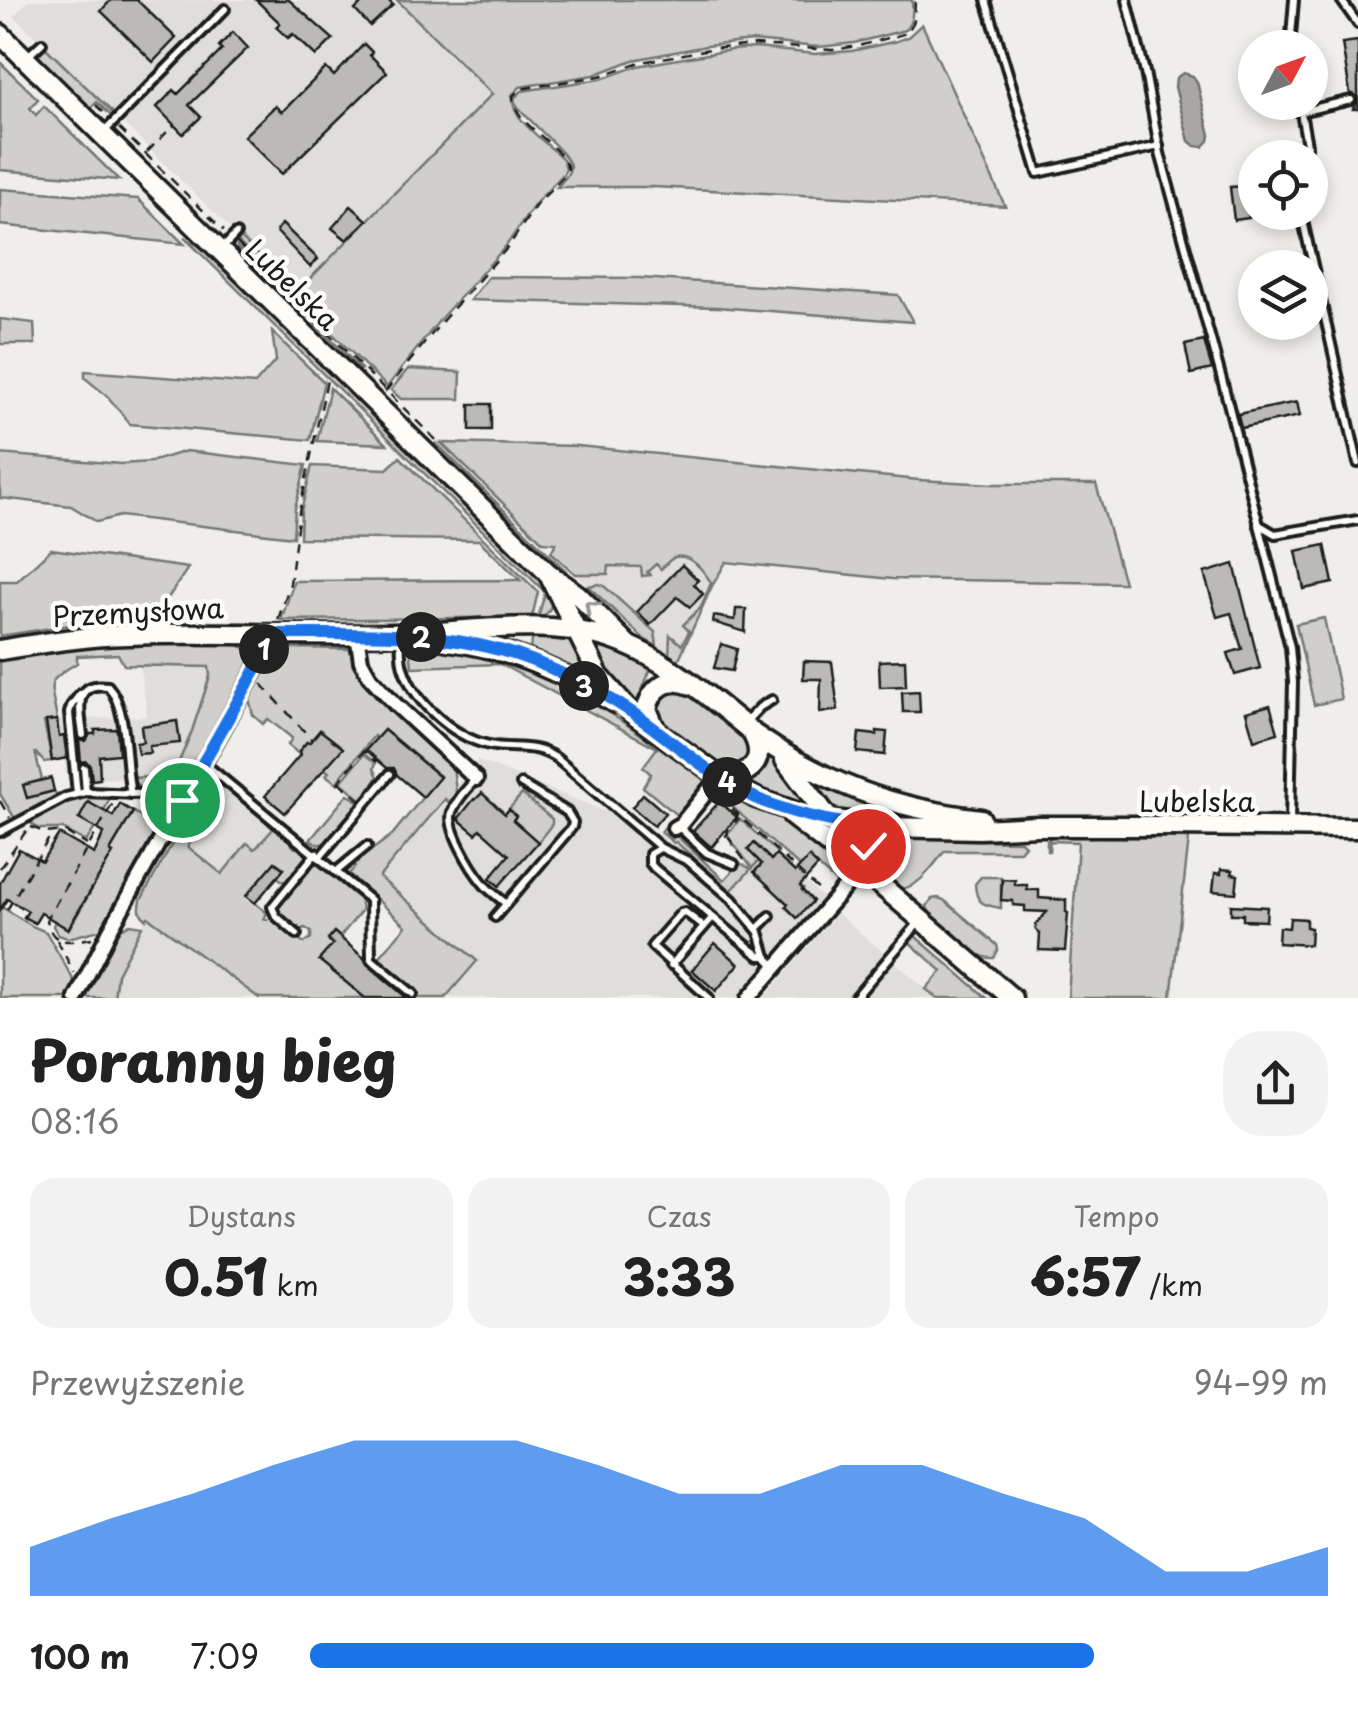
<!DOCTYPE html>
<html lang="pl">
<meta charset="utf-8">
<style>
body{margin:0;font-family:"Playpen Sans",sans-serif;background:#f2f2f2;color:#222;height:100vh;display:flex;flex-direction:column;font-size:38px;white-space:nowrap}
*{box-sizing:border-box;margin:0}
p{font-size:32px;color:#767676}
.icon{flex:none;width:55px;height:55px;fill:none;stroke:currentColor;stroke-width:2;stroke-linecap:round;stroke-linejoin:round}
.map{position:relative;height:998px;overflow:hidden}
.details{display:flex;flex-direction:column;background:#fff;flex:1}
.details>*{flex:none}
.needle{width:65px;rotate:49deg}
.buttons{position:absolute;left:1238px;top:30px;display:grid;gap:20px}
.buttons a{display:grid;place-items:center;width:90px;height:90px;border-radius:50%;background:#fff;box-shadow:0 5px 15px #0003;font-size:50px}
.pin{position:absolute;display:grid;place-items:center;width:85px;height:85px;color:#fff;margin:-42px;border:5px solid #fff;border-radius:50%;box-shadow:0 2px 10px #0007}
.km{position:absolute;width:50px;height:50px;margin:-25px;border-radius:50%;background:#222;color:#fff;font-size:28px;line-height:50px;text-align:center}
.round{display:grid;place-items:center;flex:none;width:105px;height:105px;border-radius:40px;background:#f2f2f2}
.summary{display:flex;align-items:center;justify-content:space-between;height:170px;padding:0 30px}
h1{font-size:55px;font-weight:800;line-height:75px}
.figures{display:grid;grid-template-columns:repeat(3,1fr);gap:15px;height:170px;padding:10px 30px}
.figures div{display:grid;align-content:center;border-radius:25px;background:#f2f2f2;text-align:center}
.figures b{font-size:50px;font-weight:800}
.figures small{font-size:28px;font-weight:400}
.figures p{font-size:28px}
.chart{height:280px;padding:20px 30px}
.chart p{display:flex;justify-content:space-between}
.chart svg{width:100%;height:180px;margin-top:10px;fill:#1a73e8;opacity:.7}
ul{padding:0 30px;list-style:none;font-size:32px}
li{display:grid;grid-template-columns:160px 120px 1fr;align-items:center;height:75px}
li i{height:25px;border-radius:12px;background:#1a73e8}
.map>svg:first-child{display:block}
</style>
<div class="map">
<svg width="1358" height="998" viewBox="0 0 1358 998">
<rect width="100%" height="100%" fill="#f0eeea"/>
<filter id="ink" filterUnits="userSpaceOnUse"><feTurbulence type="fractalNoise" baseFrequency=".01" numOctaves="2"/><feDisplacementMap in="SourceGraphic" scale="20" xChannelSelector="R" yChannelSelector="G"/><feConvolveMatrix kernelMatrix="1 2 1 2 8 2 1 2 1" color-interpolation-filters="sRGB"/></filter>
<g filter="url(#ink)">
<g fill="#e0deda">
<path d="M29,0H397L493,94L296,293L14,16Z"/>
<path d="M557,543L726,562L709,592L678,661L656,647L654,632L604,586H588L551,552Z"/>
<path d="M206,665L209,666L210,676L192,731L173,776L67,780L64,759L52,761L44,721L147,716L140,666Z"/>
<path d="M478,760L604,811L613,801L656,838L661,832L686,851L731,891L764,856L770,860L776,855L826,901L740,998H445L477,961L378,877Z"/>
<path d="M222,783L274,828L255,850L247,844L222,874L187,847L195,833L182,826L192,811L199,813L202,810L209,801V790Z"/>
<path d="M837,913L937,998H764Z"/>
<path d="M147,916L259,998H105Z"/>
</g>
<g fill="#d0cfcc" stroke="#767674" stroke-width="2.5">
<path d="M397,0H912C913,11 913,22 905,30L854,43L819,47L753,41L706,46L633,60L594,75L520,87L512,95C511,121 547,142 563,159L566,168L564,173L535,204L506,246L442,317L387,387L238,242L241,238L297,292L492,94Z"/>
<path d="M922,24L1005,206L654,187H557C562,181 570,175 570,166C569,154 525,118 515,103L514,98L522,91L601,79L637,66L731,50L756,48L815,54L852,51L897,41L908,37Z"/>
<path d="M45,47L113,113L111,116L97,102L89,110L40,62L39,55Z"/>
<path d="M0,62L38,99L30,108L36,115L44,106L119,180L0,170Z"/>
<path d="M0,189L138,199L184,244L0,225Z"/>
<path d="M184,237L208,252L543,580C552,599 558,609 537,621L545,593L542,589Z"/>
<path d="M237,247L362,370L329,345L239,257Z"/>
<path d="M488,277L640,278L898,295L913,322L717,307L470,300Z"/>
<path d="M0,319L34,323L35,344H0Z"/>
<path d="M272,332L324,382L310,440L130,424L108,397L85,378V371L255,384L276,360Z"/>
<path d="M408,369L461,372L460,399H401L391,390Z"/>
<path d="M330,388L387,444L317,441Z"/>
<path d="M436,443L567,572L555,566L433,447Z"/>
<path d="M441,443L578,446L919,480L992,484H1096L1124,583L892,579L726,562L712,586L678,661L669,655L670,635L682,645L689,631L683,625L701,607L711,583C705,572 690,553 675,557C671,558 664,566 661,569L656,564L647,572L650,575L642,576L641,567L609,566L608,574H575L551,552L556,543L543,542Z"/>
<path d="M186,451L306,465L295,508L293,537L120,516L97,522L71,506L0,498V454L121,464L150,462Z"/>
<path d="M400,457L538,592L532,617L281,620L294,581L520,580L479,540L300,538L301,511L312,466L387,469Z"/>
<path d="M51,549L188,568L154,619L70,625L0,636V581H17Z"/>
<path d="M599,584L604,586L655,632L657,646L644,639L588,586Z"/>
<path d="M1324,618L1341,699L1314,705L1296,624Z"/>
<path d="M499,620L530,623L369,626H149L98,628L0,642V639C94,621 188,622 284,623C355,623 427,623 499,620Z"/>
<path d="M533,637L576,642L596,681L530,650Z"/>
<path d="M148,643H236L250,652C251,684 199,747 183,779L171,788L140,789L132,778L173,776L192,731L210,676L209,667L124,665L118,654L77,656V663C43,683 51,682 57,720L44,722L52,761L44,762L35,752L42,780L24,786L27,798L54,791L58,797L20,818L14,817L0,794V660L75,647Z"/>
<path d="M590,645L620,653L651,668L643,688L640,708L621,695Z"/>
<path d="M286,648L349,649L365,677L453,765L456,792L451,804L445,799L379,877L477,961L445,998H411L415,993L377,960L406,926L349,874L355,867L353,864L392,835L440,776L384,730L377,738L374,736L336,783L326,775L329,772L323,768L342,748L320,730L310,742H306L299,751L300,755L288,745L292,738L268,719L263,724L253,715L249,698L277,653Z"/>
<path d="M410,649C438,651 467,652 495,659C571,680 642,734 704,780L705,785L677,820L678,816L643,787L651,774L643,767L657,748L500,664L412,667Z"/>
<path d="M682,688L745,736L751,755L738,769L722,768L713,763L657,718L655,702L663,691Z"/>
<path d="M767,751L781,763L815,808L747,784L763,768Z"/>
<path d="M364,754L376,763L374,768L378,777L362,800L341,782Z"/>
<path d="M805,776L878,809L877,813L888,817L830,811Z"/>
<path d="M728,793L773,812L800,830L840,864C844,872 842,876 836,882L809,858L800,867L722,798L721,795Z"/>
<path d="M348,794L360,803L326,842C319,846 316,844 310,840Z"/>
<path d="M522,794L552,819V824L538,842L513,820L516,816L509,809Z"/>
<path d="M78,798H110L104,811L79,819L95,828L86,842L63,829H39L28,821L59,804Z"/>
<path d="M141,799L160,801L165,804L166,814L100,930L68,938L58,935L53,926L55,921L69,929L113,853L99,845L101,837L114,844L133,812L147,819L153,808L141,802Z"/>
<path d="M254,809L294,842L292,845L295,848L298,846L308,857L286,883L277,877L284,868L275,862L247,896L267,913L264,919L267,920L272,917L304,943L311,938V932L305,928L298,931L280,915L278,907L313,863H318L360,898L362,910L340,937L334,932L328,939L333,944L320,960L365,998H259L148,917L146,919C139,913 139,909 141,900L182,826L195,833L188,847L222,874L247,843L255,849L273,829Z"/>
<path d="M740,819L778,853L770,861L764,856L752,868L727,835Z"/>
<path d="M664,828H667V834L672,839L676,836L679,838L724,880L740,863L751,869L731,891L676,842L674,843L661,832Z"/>
<path d="M893,833H914L964,840L1021,841L1025,845L1020,851H945C932,866 921,886 901,889L889,881Z"/>
<path d="M1052,836L1189,838L1171,998H1068L1078,842L1050,841L1049,851H1047V841Z"/>
<path d="M981,877H1001V908C983,905 976,904 975,884Z"/>
<path d="M938,898L944,900L997,945L998,950L994,958C973,960 931,925 927,906L932,899Z"/>
<path d="M0,906L32,926L46,932L74,981L68,998H0Z"/>
<path d="M130,924L142,926L117,974L114,998H82L118,931Z"/>
<path d="M912,936H915L987,998H937L926,989L942,971L908,941Z"/>
</g>
<path fill="#a8a7a3" stroke="#706f6d" stroke-width="2.5" d="M1183,73L1193,76L1197,82L1210,135L1209,141L1203,147L1195,146L1189,141L1175,87L1176,78Z"/>
<g fill="#bbbab6" stroke="#1c1c1c" stroke-width="2.5">
<path d="M111,0H137L176,38L153,62L101,11Z"/>
<path d="M256,0H289L333,39L316,56L293,34L288,38L276,27L280,23Z"/>
<path d="M365,0H388L393,5L370,26L355,10Z"/>
<path d="M233,32L248,48L189,105L201,117L183,134L157,107L174,90L178,94L222,50L219,46Z"/>
<path d="M1358,41V109H1353L1358,99L1355,95L1350,93L1342,43Z"/>
<path d="M364,44L372,52L370,55L387,72L282,174L244,136L275,106L282,112L326,68L334,76Z"/>
<path d="M1245,186L1249,218L1234,220L1230,187Z"/>
<path d="M351,206L367,220L347,240L332,228Z"/>
<path d="M282,224L318,259L310,267L276,231Z"/>
<path d="M1204,341L1212,369L1191,374L1185,345Z"/>
<path d="M1297,402L1300,416L1241,428L1238,414Z"/>
<rect x="470" y="404" width="21" height="26"/>
<path d="M1325,545L1333,583L1304,589L1296,551Z"/>
<path d="M1234,564L1260,668L1235,675L1228,653L1242,649L1231,613L1217,617L1204,573Z"/>
<path d="M682,565L698,580L694,584L703,594L690,607L677,597L650,625L637,612Z"/>
<path d="M736,609H746L745,632L713,622L714,616L735,620Z"/>
<path d="M721,644L737,649L732,671L714,668Z"/>
<path d="M905,660L906,686L880,687L879,661Z"/>
<path d="M804,661L832,662L838,710L820,713L821,679H803Z"/>
<path d="M919,691L920,712H903L902,692Z"/>
<path d="M1270,705L1278,733L1254,740L1246,712Z"/>
<path d="M57,720L59,737L64,736L67,758L52,761L46,721Z"/>
<path d="M177,721L180,743L149,746L150,753L138,754L136,743L143,742L141,726Z"/>
<path d="M117,729L119,754L99,756L100,779L92,780L90,765L86,761L81,762L79,740L86,741L90,734H95V730Z"/>
<path d="M320,730L343,748L285,813L265,796L300,755L299,751L307,742H310Z"/>
<path d="M384,730L440,777L423,797L397,775L394,768H387L366,750Z"/>
<path d="M877,731L887,732L885,755L857,752L859,733L877,735Z"/>
<path d="M51,778L54,791L27,798L23,785Z"/>
<path d="M482,793L505,814L509,809L516,816L513,820L538,842L499,886L490,878L509,855L480,829L476,834L458,819L474,799L475,800Z"/>
<path d="M643,794L665,813L654,826L632,807Z"/>
<path d="M88,802L113,816L120,804L133,812L110,851L113,853L68,929L41,913L35,923L24,917L28,911L7,899L0,910V883L19,849L42,861L59,834L94,854L104,833L79,819Z"/>
<path d="M719,802L737,817L711,847L693,831Z"/>
<path d="M754,843L771,860L776,855L795,872L809,857L818,866L800,886L803,889L802,890L813,901L797,918L786,907L788,904L754,872L762,864L748,850Z"/>
<path d="M275,862L284,869L255,903L246,896Z"/>
<path d="M1221,869L1233,870L1232,874L1238,875L1236,893L1213,891L1215,873L1221,874Z"/>
<path d="M1002,879L1015,880V885H1027V890H1039V898L1066,900V912L1068,913L1065,951L1039,950L1040,934L1036,930V924L1047,912L1025,911V906L1013,905V901L1001,900Z"/>
<path d="M1231,905L1267,907L1266,921L1243,920V914H1231Z"/>
<path d="M1290,918L1306,919V927L1311,928L1310,945L1278,943L1279,927L1289,928Z"/>
<path d="M334,932L364,958L367,964L407,998H365L319,960L333,944L328,940Z"/>
<path d="M715,943L739,964L716,991L692,970Z"/>
</g>
<g fill="none" stroke-linecap="round" stroke-linejoin="round">
<defs>
<g id="lane">
<path d="M986,0L1038,173L1159,146"/>
<path d="M1127,0L1145,72L1160,153L1224,387L1290,647L1293,682L1290,823"/>
<path d="M1341,0L1358,24"/>
<path d="M1290,48L1294,0"/>
<path d="M28,56L42,43"/>
<path d="M1300,112L1351,100"/>
<path d="M102,134L225,9"/>
<path d="M1297,158L1305,150L1307,145L1299,102"/>
<path d="M1301,212L1358,463"/>
<path d="M221,250L236,234"/>
<path d="M1258,524L1275,534L1358,520"/>
<path d="M400,636C401,646 400,658 403,667C414,704 458,741 495,746C518,749 535,744 556,758L661,848L688,861L732,899L759,932L766,956L776,967"/>
<path d="M744,724L760,707L772,700"/>
<path d="M83,735C80,711 72,681 108,686C129,710 124,763 131,794"/>
<path d="M205,764L370,900L371,959L413,994"/>
<path d="M84,768L86,792"/>
<path d="M475,780C467,789 456,800 452,812C446,828 472,870 483,883C489,891 499,897 506,904"/>
<path d="M77,794L69,713L71,706L80,694"/>
<path d="M179,811L191,820L196,821C219,805 218,791 207,768"/>
<path d="M679,827L707,853L734,864"/>
<path d="M0,832L66,797L86,792L168,795L181,800"/>
<path d="M660,848L650,854V863L654,868L752,950L760,956H766"/>
<path d="M320,857L390,774"/>
<path d="M337,871L367,846"/>
<path d="M495,917L572,827L573,822L567,812L521,784"/>
<path d="M704,927L685,912L681,913L652,946L709,998"/>
<path d="M757,929L770,916"/>
<path d="M297,934L276,916L272,907L316,853"/>
<path d="M671,965L712,918"/>
<path d="M855,998L921,920"/>
</g>
<g id="street">
<path d="M357,634L361,661L370,677L396,705L476,779"/>
<path d="M674,828L681,824L719,777"/>
<path d="M76,998L109,932L255,671L265,646V634"/>
<path d="M749,998L851,880L862,870"/>
</g>
<g id="secondary">
<path d="M0,34L548,573L578,595L629,646"/>
<path d="M548,573L599,676L632,713L727,782L756,798L804,815L882,827L980,829L1037,826H1168L1358,828"/>
<path d="M445,640C508,647 561,672 615,703"/>
<path d="M0,650C42,643 85,636 128,635C219,631 310,638 401,634C469,632 539,618 605,637C661,654 707,695 751,731C769,762 750,776 720,777"/>
<path d="M654,726L647,709C652,686 670,676 691,685"/>
<path d="M751,732C825,784 891,808 981,819"/>
<path d="M785,760L841,835L857,860"/>
<path d="M793,817L883,887L1012,998"/>
<path d="M862,870C866,854 869,838 882,827"/>
</g>
</defs>
<use href="#lane" stroke="#1c1c1c" stroke-width="14"/>
<use href="#street" stroke="#1c1c1c" stroke-width="20"/>
<use href="#secondary" stroke="#1c1c1c" stroke-width="25"/>
<g stroke="#1c1c1c" stroke-width="2.5" stroke-dasharray="10 8" stroke-linecap="butt">
<path d="M96,105L106,115"/>
<path d="M119,128L224,231"/>
<path d="M147,152L174,125"/>
<path d="M237,243L441,445"/>
<path d="M385,392L444,319L508,247L536,205L566,174L568,168C558,140 515,127 513,96L520,89L600,76L637,63L710,49L756,45L832,50L858,46L907,33L914,21L915,0"/>
<path d="M278,620L290,584L299,512L327,380"/>
<path d="M262,684L312,740"/>
<path d="M339,782L360,800"/>
<path d="M337,784L364,751L377,762"/>
<path d="M721,795L722,800L822,893"/>
<path d="M0,801L10,818"/>
<path d="M31,827L46,833L64,831L87,845"/>
<path d="M728,837L747,864"/>
<path d="M713,847L721,837L724,838L728,833L727,831L739,818"/>
<path d="M0,868L29,827"/>
<path d="M888,874L891,842"/>
<path d="M7,910L52,833"/>
<path d="M92,938C70,942 51,947 47,919L113,803"/>
<path d="M57,940L74,973"/>
</g>
<use href="#lane" stroke="#fdfcf7" stroke-width="6"/>
<use href="#street" stroke="#fdfcf7" stroke-width="12"/>
<use href="#secondary" stroke="#fdfcf7" stroke-width="18"/>
</g>
<defs><path id="oneway-chevron" d="M-2-3.5L2.5 0L-2 3.5" fill="none" stroke-width="1.6" stroke-linecap="round" stroke-linejoin="round" transform="scale(2.5)"/></defs>
<use stroke="#989794" href="#oneway-chevron" transform="translate(591 607) rotate(-137)"/>
</g>
<g fill="none" stroke-linecap="round" stroke-linejoin="round" filter="url(#ink)">
<defs>
<path id="route" d="M182,800L255,671L265,646V634C358,635 456,627 543,665C575,679 609,696 637,716C674,742 709,774 749,795C790,815 837,824 882,828L877,831L868,846"/>
</defs>
<use href="#route" stroke="#fff" stroke-width="20"/>
<use href="#route" stroke="#1a73e8" stroke-width="12"/>
</g>
<g text-anchor="middle" dominant-baseline="central" stroke-width="9" stroke-linejoin="round" paint-order="stroke">
<g font-size="28" fill="#1c1c1c" stroke="#fdfcf7">
<text transform="translate(293 284) rotate(44)">Lubelska</text>
<text transform="translate(138 611) rotate(-3)">Przemysłowa</text>
<text x="1197" y="800">Lubelska</text>
</g>
</g>
</svg>
<div class="buttons">
<a><svg class="needle" viewBox="-14 -14 28 28"><path d="M0-13l5 13h-10z" fill="#e53935"/><path d="M0 13l5-13h-10z" fill="#767676"/></svg></a>
<a><svg class="icon" aria-label="locate" viewBox="0 0 24 24"><circle cx="12" cy="12" r="6"/><path d="M12 2v4M12 18v4M2 12h4M18 12h4"/></svg></a>
<a><svg class="icon" aria-label="layers" viewBox="0 0 24 24"><path d="M12 4l9 5-9 5-9-5zM3 14l9 5 9-5"/></svg></a>
</div>
<div class="pin" style="left:182px;top:800px;background:#1e9e55"><svg class="icon" aria-label="arrive" viewBox="0 0 24 24"><path d="M6 21V4h12l-3 4 3 4H6"/></svg></div>
<div class="pin" style="left:868px;top:846px;background:#d93025"><svg class="icon" aria-label="check" viewBox="0 0 24 24"><path d="M5 12l5 5 9-10"/></svg></div>
<b class="km" style="left:264px;top:649px">1</b>
<b class="km" style="left:421px;top:637px">2</b>
<b class="km" style="left:584px;top:686px">3</b>
<b class="km" style="left:727px;top:782px">4</b>
</div>
<section class="details">
<div class="summary"><div><h1>Poranny bieg</h1><p>08:16</p></div><a class="round"><svg class="icon" aria-label="share" viewBox="0 0 24 24"><path d="M12 15V3M7 8l5-5 5 5M5 13v7h14v-7"/></svg></a></div>
<div class="figures">
<div><p>Dystans</p><b>0.51<small> km</small></b></div>
<div><p>Czas</p><b>3:33</b></div>
<div><p>Tempo</p><b>6:57<small> /km</small></b></div>
</div>
<div class="chart"><p><span>Przewyższenie</span>94–99 m</p>
<svg viewBox="0 0 160 44" preserveAspectRatio="none"><path d="M0 44V32L10 25L20 19L30 12L40 6L50 6L60 6L70 12L80 19L90 19L100 12L110 12L120 19L130 25L140 38L150 38L160 32V44z"/></svg>
</div>
<ul>
<li><b>100 m</b>7:09<i style="width:77%"></i></li>
</ul>
</section>
